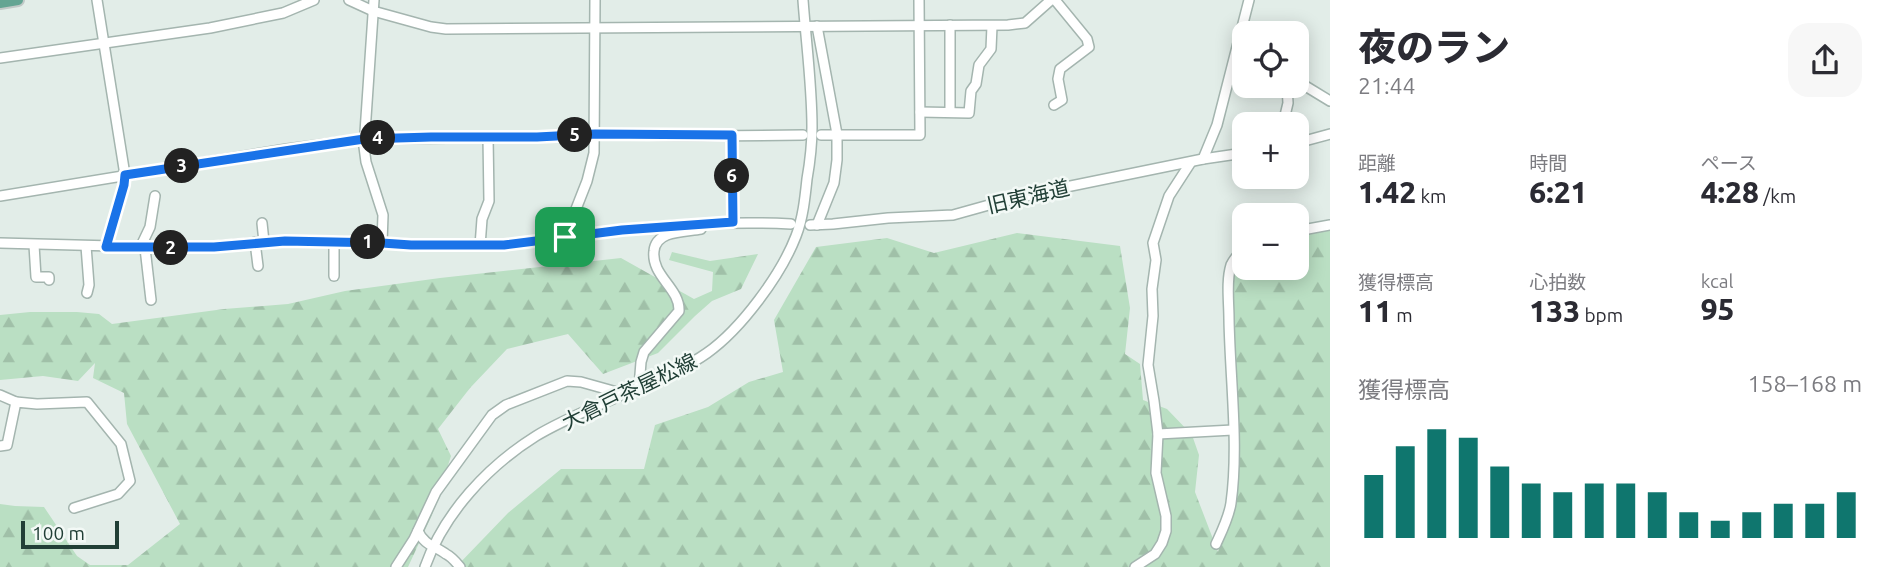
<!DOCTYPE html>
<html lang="ja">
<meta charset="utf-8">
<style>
body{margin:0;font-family:Ubuntu,"Noto Sans JP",sans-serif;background:#f7f7f7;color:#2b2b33;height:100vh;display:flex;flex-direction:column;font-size:26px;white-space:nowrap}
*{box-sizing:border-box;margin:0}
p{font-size:23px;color:#7c7c81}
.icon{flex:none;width:38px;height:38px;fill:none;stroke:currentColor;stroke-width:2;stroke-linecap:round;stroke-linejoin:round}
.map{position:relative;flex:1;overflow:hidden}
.sheet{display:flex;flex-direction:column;background:#fff;width:560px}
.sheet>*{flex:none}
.buttons{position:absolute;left:1232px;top:21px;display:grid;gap:14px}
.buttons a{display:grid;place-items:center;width:77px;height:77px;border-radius:14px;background:#fff;box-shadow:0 4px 18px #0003;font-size:35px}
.scale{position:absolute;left:21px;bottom:18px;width:98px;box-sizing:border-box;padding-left:7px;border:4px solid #213f36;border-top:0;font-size:19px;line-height:24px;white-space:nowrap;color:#213f36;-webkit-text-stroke:5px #f3f9f6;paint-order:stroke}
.pin{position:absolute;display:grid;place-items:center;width:60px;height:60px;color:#fff;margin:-30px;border-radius:14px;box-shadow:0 4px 10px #0006}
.km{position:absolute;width:35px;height:35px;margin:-18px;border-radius:50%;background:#222;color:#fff;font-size:19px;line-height:35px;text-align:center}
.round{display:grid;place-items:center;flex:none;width:74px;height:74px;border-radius:21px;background:#f7f7f7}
.headline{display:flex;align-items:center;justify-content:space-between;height:119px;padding:0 28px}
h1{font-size:38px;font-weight:800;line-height:52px}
.metrics{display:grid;grid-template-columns:repeat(3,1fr);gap:10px;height:119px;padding:7px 28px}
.metrics div{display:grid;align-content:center}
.metrics b{font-size:30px;font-weight:800}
.metrics small{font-size:19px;font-weight:400}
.metrics p{font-size:19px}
.chart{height:196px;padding:14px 28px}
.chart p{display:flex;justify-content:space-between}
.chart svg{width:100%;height:126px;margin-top:7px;stroke:#0f766e;stroke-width:6}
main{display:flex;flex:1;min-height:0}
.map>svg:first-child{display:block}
</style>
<main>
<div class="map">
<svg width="1330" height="567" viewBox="0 0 1330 567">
<defs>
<pattern id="forest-firs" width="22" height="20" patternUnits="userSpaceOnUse" patternTransform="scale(1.75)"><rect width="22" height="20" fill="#badfc3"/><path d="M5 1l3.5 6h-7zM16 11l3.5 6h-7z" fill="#a0c0a8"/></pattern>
</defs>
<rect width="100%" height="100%" fill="#e2ede8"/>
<g fill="url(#forest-firs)">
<path d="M1330,225V567H456L508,513L561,469H644L655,425L708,407L749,382L783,372L774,320L816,247L887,238L934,253L1017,233L1120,246L1130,308L1125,354L1140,364L1143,400L1167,409L1192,435L1199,455L1195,492L1218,552L1231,505L1230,271L1244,249V268H1297V234Z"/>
<path d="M672,252L710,261L758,254L741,289L712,301L695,316L658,353L603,374L568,334L507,349L470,388L438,429L451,456L432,515L408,567H0V504L15,506L44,507L77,556L90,565H128L180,524L127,424L124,393L93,378L95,363L78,381L43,376L0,380V315L30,312H77L99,314L112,324L224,309L288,304L345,291L440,278L621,258L694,299L712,291L713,272L669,260Z"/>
</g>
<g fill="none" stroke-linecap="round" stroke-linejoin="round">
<defs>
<g id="minor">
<path d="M97,0L125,175L124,185L106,247"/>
<path d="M349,0L373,11L431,27L446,29L1008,25L1025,23L1051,0"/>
<path d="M374,0L364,147L366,162L383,215L382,243"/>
<path d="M950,25V112"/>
<path d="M817,26L837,134V160L834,183L817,225"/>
<path d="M0,58L210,28L283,13L314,0"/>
<path d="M1297,85L1307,87L1330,101"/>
<path d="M1054,105L1062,100L1058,79L1060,69L1089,47L1087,39L1055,0"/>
<path d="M920,112L969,113L971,91L976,84L979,65L991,49L992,26"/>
<path d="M1283,124L1288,103L1287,86"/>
<path d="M821,135H920L919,0"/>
<path d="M732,136L733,222"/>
<path d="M1297,143L1330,134"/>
<path d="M1203,159L1217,125L1249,0"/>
<path d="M0,196L287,149L364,139L537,137L595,134L703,136L803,135"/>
<path d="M262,223L264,242"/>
<path d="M810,225L833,224L888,218L953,215L996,203L1066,187L1203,159L1244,153"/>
<path d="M1297,231L1330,225"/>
<path d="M565,237L587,181L594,153L595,0"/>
<path d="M334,241V276"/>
<path d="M255,242L258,266"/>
<path d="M0,243L187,248C226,247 265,240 305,241C371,241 437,248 504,245C598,232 695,219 791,224"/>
<path d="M34,245L36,277H49V280"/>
<path d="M86,246L89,285L87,293"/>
<path d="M480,246L482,219L489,201L488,137"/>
<path d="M140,248L150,227L155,196"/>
<path d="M145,248L151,300"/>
<path d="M639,387L641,362L644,352L679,311C680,288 651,276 654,251C656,230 685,232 701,229"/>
<path d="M0,395L16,402"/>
<path d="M1158,434L1233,430"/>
<path d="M0,446L7,445L16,402L37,404L87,402L121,444L130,481L118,494L74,508"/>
<path d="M418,531C424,545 435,546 446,554C452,557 456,562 460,567"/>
<path d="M1216,544C1222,531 1229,517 1231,503C1239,446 1230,378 1229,319C1229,302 1226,281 1231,265C1234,259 1239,253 1244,248"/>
<path d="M396,567L414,539L436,492L492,415L506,405L567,381L581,382L624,394"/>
<path d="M425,567C444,513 488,466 536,436C564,419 596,407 626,393C653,381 683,370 707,353C741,329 781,275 796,236C803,218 805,198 807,179C810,162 812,144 812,127C812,85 806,42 803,0"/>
<path d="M1135,567L1155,554L1162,543L1166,531V516L1156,473L1158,434L1154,401L1148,365L1153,316L1152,289L1156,260L1153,243L1169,196L1191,162"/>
</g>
<path id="major" d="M0,3L18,0"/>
</defs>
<use href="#minor" stroke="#a4b5af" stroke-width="12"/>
<use href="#major" stroke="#c1c9c7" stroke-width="14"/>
<use href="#minor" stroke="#fff" stroke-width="9"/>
<use href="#major" stroke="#64a593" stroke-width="10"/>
</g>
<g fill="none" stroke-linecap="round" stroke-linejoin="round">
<defs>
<path id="route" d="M595,134L732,135L733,222L622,230L504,245H411L382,243L285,241L214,247H106L124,185L125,175L364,139L431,137H537Z"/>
</defs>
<use href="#route" stroke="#fff" stroke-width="14"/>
<use href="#route" stroke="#1a73e8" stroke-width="9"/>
</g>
<g text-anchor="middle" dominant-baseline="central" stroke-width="5" stroke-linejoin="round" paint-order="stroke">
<g font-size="21" fill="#213f36" stroke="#f3f9f6">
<text transform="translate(1028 196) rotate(-13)">旧東海道</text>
<text transform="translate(629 391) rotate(-26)">大倉戸茶屋松線</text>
</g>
</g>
</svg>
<div class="buttons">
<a><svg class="icon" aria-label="locate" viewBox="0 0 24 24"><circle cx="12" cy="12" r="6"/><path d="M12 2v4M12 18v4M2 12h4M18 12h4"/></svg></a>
<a>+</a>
<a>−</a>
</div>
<div class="scale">100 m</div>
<div class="pin" style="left:565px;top:237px;background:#1e9e55"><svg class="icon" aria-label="arrive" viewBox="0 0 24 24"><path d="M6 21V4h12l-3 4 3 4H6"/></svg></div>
<b class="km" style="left:368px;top:242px">1</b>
<b class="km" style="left:171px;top:248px">2</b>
<b class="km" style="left:182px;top:166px">3</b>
<b class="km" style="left:378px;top:138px">4</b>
<b class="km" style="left:575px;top:135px">5</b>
<b class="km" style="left:732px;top:176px">6</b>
</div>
<section class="sheet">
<div class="headline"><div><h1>夜のラン</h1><p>21:44</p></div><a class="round"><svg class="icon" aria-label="share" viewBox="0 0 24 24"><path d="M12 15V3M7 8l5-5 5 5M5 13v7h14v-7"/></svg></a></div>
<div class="metrics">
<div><p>距離</p><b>1.42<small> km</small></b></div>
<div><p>時間</p><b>6:21</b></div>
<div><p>ペース</p><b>4:28<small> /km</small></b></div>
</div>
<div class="metrics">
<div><p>獲得標高</p><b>11<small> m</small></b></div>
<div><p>心拍数</p><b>133<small> bpm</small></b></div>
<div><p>kcal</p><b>95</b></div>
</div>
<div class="chart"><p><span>獲得標高</span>158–168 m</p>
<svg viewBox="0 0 160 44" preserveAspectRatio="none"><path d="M5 44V22M15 44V12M25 44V6M35 44V9M45 44V19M55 44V25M65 44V28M75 44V25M85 44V25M95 44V28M105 44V35M115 44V38M125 44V35M135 44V32M145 44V32M155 44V28"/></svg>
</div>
</section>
</main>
